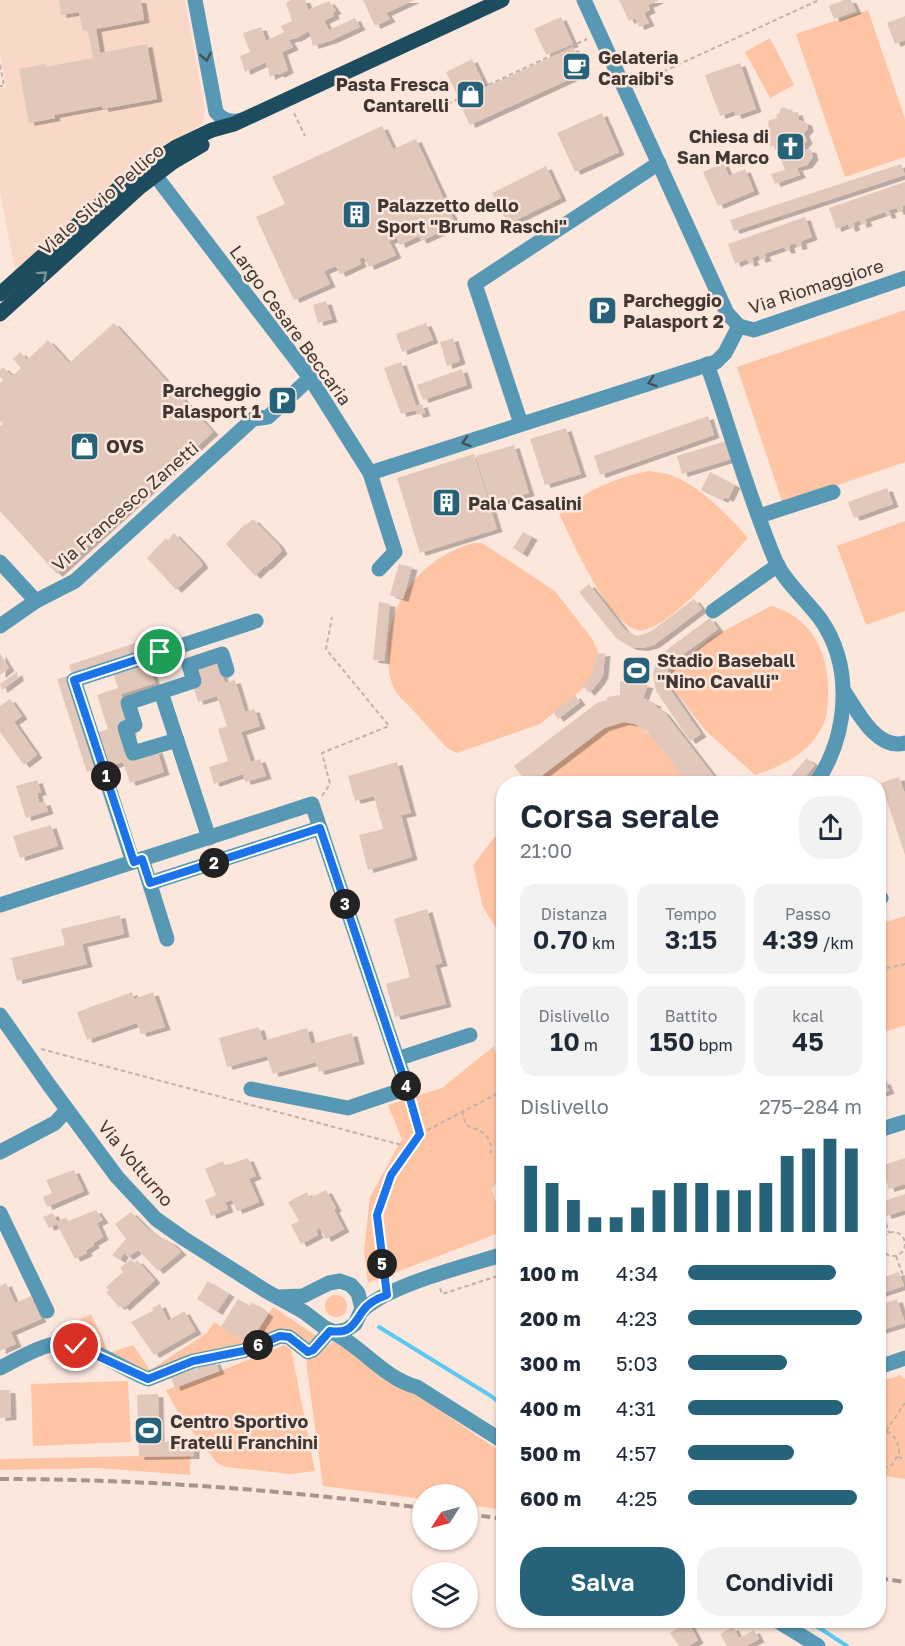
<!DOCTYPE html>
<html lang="it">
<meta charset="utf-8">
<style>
body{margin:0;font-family:"Golos Text",sans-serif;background:#f2f2f3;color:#1f2937;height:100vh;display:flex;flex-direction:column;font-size:22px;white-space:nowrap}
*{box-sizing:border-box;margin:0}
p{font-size:20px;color:#747a83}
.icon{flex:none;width:33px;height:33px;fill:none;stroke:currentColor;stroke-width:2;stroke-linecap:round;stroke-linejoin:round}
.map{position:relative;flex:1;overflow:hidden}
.drawer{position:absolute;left:496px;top:776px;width:390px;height:852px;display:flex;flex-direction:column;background:#fff;border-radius:24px;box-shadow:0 2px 4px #0004}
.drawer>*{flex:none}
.needle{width:39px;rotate:234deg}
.buttons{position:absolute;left:412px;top:1484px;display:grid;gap:12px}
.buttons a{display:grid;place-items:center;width:66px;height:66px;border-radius:50%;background:#fff;box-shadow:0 2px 4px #0004;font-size:30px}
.pin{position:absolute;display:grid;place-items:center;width:51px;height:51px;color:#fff;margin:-26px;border:3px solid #fff;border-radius:50%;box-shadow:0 2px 6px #0007}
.km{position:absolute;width:30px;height:30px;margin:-15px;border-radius:50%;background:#222;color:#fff;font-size:16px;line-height:30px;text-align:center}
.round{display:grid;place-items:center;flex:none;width:63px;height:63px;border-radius:24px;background:#f2f2f3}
.summary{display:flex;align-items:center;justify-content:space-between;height:102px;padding:0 24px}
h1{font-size:33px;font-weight:600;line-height:45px}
.stats{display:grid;grid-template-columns:repeat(3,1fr);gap:9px;height:102px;padding:6px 24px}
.stats div{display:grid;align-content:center;border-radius:15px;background:#f2f2f3;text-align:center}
.stats b{font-size:26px;font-weight:600}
.stats small{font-size:16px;font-weight:400}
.stats p{font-size:16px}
.chart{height:168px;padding:12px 24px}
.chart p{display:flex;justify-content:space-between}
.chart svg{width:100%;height:108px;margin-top:6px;stroke:#26637a;stroke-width:6}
.primary-button{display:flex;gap:12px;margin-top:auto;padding:12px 24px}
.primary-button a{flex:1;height:69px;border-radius:24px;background:#26637a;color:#fff;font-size:24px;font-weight:600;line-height:69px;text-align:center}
.primary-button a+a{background:#f2f2f3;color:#1f2937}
ul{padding:0 24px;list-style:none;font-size:20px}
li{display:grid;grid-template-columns:96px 72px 1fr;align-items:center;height:45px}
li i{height:15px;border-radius:8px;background:#26637a}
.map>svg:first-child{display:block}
</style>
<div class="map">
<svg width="905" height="1646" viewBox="0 0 905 1646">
<defs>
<filter id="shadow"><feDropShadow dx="5.5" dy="3" stdDeviation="0" flood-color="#0004"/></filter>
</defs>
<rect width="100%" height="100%" fill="#fce7dd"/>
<path fill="#f9d8c7" d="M0,0H185L205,110L203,121L199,126L165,144L129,169L15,271L0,192V89L6,87L0,54Z"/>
<g fill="#fec4a4">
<path d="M868,10L905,119V157L845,177L796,34Z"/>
<path d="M770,38L794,85L770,98L745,52Z"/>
<path d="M905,310V462L783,504L737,367Z"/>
<path d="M648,471C654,472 661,472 667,474C696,482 728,515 748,538C730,557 663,637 637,630C607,621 573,542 559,514C586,490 613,479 648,471Z"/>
<path d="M905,521V611L866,625L837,546Z"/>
<path d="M474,543H482L555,591L593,640L598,652L599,664L585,687L540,724L457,753L447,748C435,734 422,721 410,707C405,702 398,696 395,690C390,681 388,668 388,658C385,603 422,557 474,543Z"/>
<path d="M771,606C811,616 830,654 828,694C828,705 827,720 821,729C807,755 781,766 755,775L705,730L671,686V671L710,638Z"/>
<path d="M624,722C652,724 672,763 688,783H537L544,774L602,730L607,726Z"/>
<path d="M504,825V941L483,907L473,865Z"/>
<path d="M905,916V1025L879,1034V924Z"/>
<path d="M494,1046L501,1078L504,1077V1171L492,1189L504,1231L368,1283L364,1250L370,1197L402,1139L388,1105L442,1088Z"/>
<circle cx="336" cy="1306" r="11"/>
<path d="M273,1307L318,1337L311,1346L296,1338L149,1375L56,1337L53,1333L91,1314L109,1353L133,1345L150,1370L207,1333L214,1322L249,1344Z"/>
<path d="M333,1342L350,1349L504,1454V1510L468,1505V1494H423V1499L323,1486L306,1361Z"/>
<path d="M284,1345L291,1349L315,1471L290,1474L225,1467L217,1463L178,1413L166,1390L218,1372Z"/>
<path d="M900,1375L905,1379V1479L879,1475V1382Z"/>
<path d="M128,1381L131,1442L33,1446L31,1384Z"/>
<path d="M139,1456H190V1475L98,1468L0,1470V1459Z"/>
</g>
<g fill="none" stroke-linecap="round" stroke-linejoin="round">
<g stroke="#5dc8f3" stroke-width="4">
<path d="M379,1327L491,1396L504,1406"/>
<path d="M807,1620L847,1646"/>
</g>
</g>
<g fill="#e1c8bb" filter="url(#shadow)">
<path d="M59,0H141L144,20L96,29L100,53L147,44L157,99L103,109L102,106L54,115L55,118L29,123L19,69L45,64V67L93,58L88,30L83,31L79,12L61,15Z"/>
<path d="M291,0H305L308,10L329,1L336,11L333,12L334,16L324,21L329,30L355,18L360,27L332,40L313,46L309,31L295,39V38L289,40L293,47L282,52L288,70L279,75L278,73L270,77L266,62L245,72L240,56L250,52L243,33L261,27L266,41L284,32L281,26L292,21L286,3Z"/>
<path d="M363,0H414L386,13L390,19L375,26Z"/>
<path d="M619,0H659L648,5L650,10L644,13L649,23L639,27L635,18L629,21Z"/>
<path d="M844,0H851L856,11L834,19L829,6Z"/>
<path d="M905,16V40L895,44L887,23Z"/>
<path d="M561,17L573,44L546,55L534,29Z"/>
<path d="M573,47L585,72L470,125L458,100Z"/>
<path d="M472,59L484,84L458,97L446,72Z"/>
<path d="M740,63L756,109L736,116L734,111L720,116L705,75Z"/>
<path d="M784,107L789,110L792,109L793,113L797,112L799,120L807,123L808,129L804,133L807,141L803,145L805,149L811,150L813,157L807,165L797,168L800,175L775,184L771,174L785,170L775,145L770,147L765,130L769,128L768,121L777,118L776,114L780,113V109Z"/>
<path d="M602,113L619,152L575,172L557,133Z"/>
<path d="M382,126L393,149L416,139L456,225L421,241L419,236L400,245L397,238L389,241L396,255L369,267L364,257L359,259L361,264L340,274L336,266L324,271L330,284L294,300L256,217L285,204L272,177Z"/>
<path d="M723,163L729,176L745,169L754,191L718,206L703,172Z"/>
<path d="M901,164L905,175L734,231L730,220Z"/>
<path d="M546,166L561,198L508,224L492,193Z"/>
<path d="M905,182V205L902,206L903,210L898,212L897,208L889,210L891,215L887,216L885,212L865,219L867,223L861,225L860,220L853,223L855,227L850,229L848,224L836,229L829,208Z"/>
<path d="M805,217L812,237L801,241L802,246L797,247L796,243L789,245L790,250L786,251L784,247L764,254L766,258L760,260L759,255L752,258L754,262L749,264L747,259L735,264L728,244Z"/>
<path d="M326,301L332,319L318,323L313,305Z"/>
<path d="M114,323L213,432L57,574L0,511V426L3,424L0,421V383L3,380L0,377V370L3,367L12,376L21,368L13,359L20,352L27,360L48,340L69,363Z"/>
<path d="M426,323L433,340L402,352L396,334Z"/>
<path d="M453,338L460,361L447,366L440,342Z"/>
<path d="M401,362L416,406L422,404L425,413L418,415L415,410L401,414L384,368Z"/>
<path d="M462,369L467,385L423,400L417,385Z"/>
<path d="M708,416L714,435L600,475L594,456Z"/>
<path d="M566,428L581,474L545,485L530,439Z"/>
<path d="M726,441L731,459L682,474L677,456Z"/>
<path d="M514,445L529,493L491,505L476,456Z"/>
<path d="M474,454L497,529L420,553L397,478Z"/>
<path d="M710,472L735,485L728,499L724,497L723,500L701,490Z"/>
<path d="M887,488L893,504L854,518L848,502Z"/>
<path d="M253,519L278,544L282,551L266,567L265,566L255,576L226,544L245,524L246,525Z"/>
<path d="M523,532L532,537L522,554L513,548Z"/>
<path d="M174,533L199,559L203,565L176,590L147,558L166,538L168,540Z"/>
<path d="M399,564L412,567L403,599L390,595Z"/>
<path d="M589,584L625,630L637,636L650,632L694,599L702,609L654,645L643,648L631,647L616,638L579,592Z"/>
<path d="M379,602L390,604L384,661L373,660Z"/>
<path d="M710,618L718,629L671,663L666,675L667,685L701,734L690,741L656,691L653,674L656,662L665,651Z"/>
<path d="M141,641L145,652L73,676L69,665Z"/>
<path d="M0,653L9,668L0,675Z"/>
<path d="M605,653L603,675L599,682L589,693L583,686L593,673L596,654Z"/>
<path d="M217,660L225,683L235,680L245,712L254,709L260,726L241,732L251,762L260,759L266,776L245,782L243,774L214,784L209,767L228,761L218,729L227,726L217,696L198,702L193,685L202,682L197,666Z"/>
<path d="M147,661L155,683L121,694L131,722L130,759L157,750L164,772L130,783L123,762L108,767L96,733L108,729L97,695L118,688L113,672Z"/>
<path d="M17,672L18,678L2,690L0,684Z"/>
<path d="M68,676L98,768L87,772L57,679Z"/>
<path d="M620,681L648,685L643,698L656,704L655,706L664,712L719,783H688L647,731L635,724L624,722L604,728L532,783H527L514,766L597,703L607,700V697L620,695Z"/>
<path d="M575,695L580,702L558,719L553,712Z"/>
<path d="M10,699L22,716L14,722L37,755L24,765L0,732V706Z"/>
<path d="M807,758L815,765L800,783H785Z"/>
<path d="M397,762L411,813L401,815L412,857L368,870L359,835L383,829L374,796L355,801L348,776Z"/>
<path d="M899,777L905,794V855L881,783Z"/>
<path d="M37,780L41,792L37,793L39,803L45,802L48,811L26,818L16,786Z"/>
<path d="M51,825L58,846L20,858L13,836Z"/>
<path d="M427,909L442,963L435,965L446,1004L395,1017L386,984L410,977L394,919Z"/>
<path d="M120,915L124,934L82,944L87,964L17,981L11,958L65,945L61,929Z"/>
<path d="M132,992L134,999L153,992L165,1027L141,1034L137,1023L87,1040L77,1012Z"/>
<path d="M259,1027L263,1041L307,1028L311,1044L352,1033L359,1061L319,1072L316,1062L273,1074L267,1056L227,1067L219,1038Z"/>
<path d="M880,1075L882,1082L885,1081L889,1091L879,1094Z"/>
<path d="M248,1158L256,1176L249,1179L259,1202L237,1211L232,1200L225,1202L228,1209L211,1216L205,1200L216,1195L205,1169L223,1161L225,1166Z"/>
<path d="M905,1158V1184L889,1189L881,1166Z"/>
<path d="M74,1170L84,1191L47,1207L43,1197L52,1193L46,1180Z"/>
<path d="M326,1190L336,1208L334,1210L344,1229L326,1239L320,1228L316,1230L318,1235L301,1244L291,1225L299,1221L288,1202L307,1192L310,1198Z"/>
<path d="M905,1194V1210L886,1216L882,1202Z"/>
<path d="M96,1210L103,1220L97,1223L103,1237L93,1243L94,1245L86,1250L87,1253L75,1259L57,1224L49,1228L43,1217L53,1213L57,1222L66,1217L68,1221Z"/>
<path d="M131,1212L147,1228L162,1240L163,1238L172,1243L181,1252L158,1271L138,1250L128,1257L124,1253L120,1260L112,1255L126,1239L115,1224Z"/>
<path d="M131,1259L134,1263L137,1260L155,1280L124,1308L122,1305L119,1307L106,1292L109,1290L106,1287L123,1272L120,1268Z"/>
<path d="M899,1272L904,1286L879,1294V1279Z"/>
<path d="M208,1281L229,1294L217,1312L197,1299Z"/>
<path d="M6,1283L15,1303L31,1296L41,1319L11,1332L16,1344L0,1351V1286Z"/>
<path d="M238,1299L250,1306L252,1302L268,1314L249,1344L221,1327Z"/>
<path d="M897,1299L905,1323L879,1331V1305Z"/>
<path d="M160,1304L168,1321L184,1311L196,1331L154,1355L131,1322L154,1310L152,1308Z"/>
<path d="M215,1361L219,1371L175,1388L171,1378Z"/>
<path d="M0,1390H10L11,1417L0,1418Z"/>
<path d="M158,1394L159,1442L194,1440V1456L139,1457L137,1395Z"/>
<path d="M688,1622L698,1640L689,1646H679L670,1633Z"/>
<path d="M733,1627L739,1638L754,1630L759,1639L746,1646H727L720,1634Z"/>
</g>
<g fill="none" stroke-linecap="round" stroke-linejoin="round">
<g stroke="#c4b2aa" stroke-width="2" stroke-dasharray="4.5 3" stroke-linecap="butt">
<path d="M0,65L4,86H0"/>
<path d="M636,84L819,0"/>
<path d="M441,107L587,39"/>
<path d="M294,113L305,136"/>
<path d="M322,796L330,784L322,753L389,726L326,649L332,617"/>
<path d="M879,970L905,964"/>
<path d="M41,1049L409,1147"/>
<path d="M411,1102L420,1134"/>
<path d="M462,1111L466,1125C484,1132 494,1136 490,1157"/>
<path d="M879,1202L889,1233"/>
<circle cx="893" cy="1244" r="12"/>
<path d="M896,1256L905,1281"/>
<path d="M384,1279L377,1215L391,1175L420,1134L504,1090"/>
<path d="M440,1288L442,1294L504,1274"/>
<path d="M879,1430C892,1431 899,1440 899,1453L892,1465L879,1470"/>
<path d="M886,1431L905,1403"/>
<path d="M898,1457L905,1459"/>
</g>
<g stroke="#5799b5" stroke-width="15">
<path d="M195,0L216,112C223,121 231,123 242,120"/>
<path d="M155,175L310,378L370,473L395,552L379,569"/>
<path d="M739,326L754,330L905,278"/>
<path d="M707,364C730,430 749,498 776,562C784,581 808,602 821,620C854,668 848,736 816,783"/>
<path d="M521,424L475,284L659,163"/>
<path d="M370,473L716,362L725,353L739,326L727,313L584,0"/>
<path d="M759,516L833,492"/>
<path d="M0,562L36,601"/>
<path d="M713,611L778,565"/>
<path d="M0,626L36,601L75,581L253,419L268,417L310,378"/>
<path d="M177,647L256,621"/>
<path d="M844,691C857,711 877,751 905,743"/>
<path d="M161,692L209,838"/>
<path d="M177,740L133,753L125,728L135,725L128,703L194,681L189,665L222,654L227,670"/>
<path d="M142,859L167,939"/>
<path d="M133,862L74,680L160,652"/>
<path d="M150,883L320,828L407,1088L348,1108L251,1089"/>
<path d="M879,899L881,898"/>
<path d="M0,905L312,804L320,828"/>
<path d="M0,1015L49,1085L117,1177L156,1219L183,1238L266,1291L304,1312L325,1328L335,1332L346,1330L355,1324L362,1309L358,1293L351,1285L340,1281L329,1283L303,1296L277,1297"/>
<path d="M397,1059L470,1035"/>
<path d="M879,1130L905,1122"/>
<path d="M0,1152L55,1123L67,1110"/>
<path d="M0,1213L47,1311"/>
<path d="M361,1312C386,1285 467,1266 504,1254"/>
<path d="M879,1367L905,1358"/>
<path d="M0,1368C18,1359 40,1345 61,1343C85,1342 124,1370 148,1379L193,1361L243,1351L280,1336L289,1337L308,1352L313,1350L330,1331C361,1345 383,1378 417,1387L504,1442"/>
<path d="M776,1620L818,1646"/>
</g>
<g stroke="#1c4c5e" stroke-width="15">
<path d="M0,294L107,198L142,169L176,147L212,130L234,124L502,0"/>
<path d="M0,314L140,187L173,162L202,145"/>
</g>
<g stroke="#a5958d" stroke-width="4" stroke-dasharray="9 4.5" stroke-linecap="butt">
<path d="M0,1479C142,1479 282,1490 423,1508"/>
<path d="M468,1514L504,1519"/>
<path d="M879,1578L905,1582"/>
</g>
</g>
<defs><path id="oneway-chevron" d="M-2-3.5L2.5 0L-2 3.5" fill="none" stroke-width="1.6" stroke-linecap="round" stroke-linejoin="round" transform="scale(1.5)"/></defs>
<g stroke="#465053">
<use href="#oneway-chevron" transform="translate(206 57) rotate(79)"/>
<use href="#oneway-chevron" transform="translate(652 382) rotate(162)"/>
<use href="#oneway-chevron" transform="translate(466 442) rotate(162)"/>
</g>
<use stroke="#819297" href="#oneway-chevron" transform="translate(43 275) rotate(-42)"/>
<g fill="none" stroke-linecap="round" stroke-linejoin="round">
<defs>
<path id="route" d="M76,1346L148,1379L193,1361L243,1351L280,1336L289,1337L308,1352L313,1350L330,1331C349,1334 353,1326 362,1312C367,1304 378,1298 387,1295L377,1215L391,1175L420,1134L407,1088L320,828L150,883L142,859L134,862L74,680L160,652"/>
</defs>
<use href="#route" stroke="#fff" stroke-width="12"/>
<use href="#route" stroke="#1a73e8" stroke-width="8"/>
</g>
<defs>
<symbol id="cafe-square" viewBox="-11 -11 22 22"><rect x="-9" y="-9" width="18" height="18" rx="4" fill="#26637a" stroke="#fce7dd"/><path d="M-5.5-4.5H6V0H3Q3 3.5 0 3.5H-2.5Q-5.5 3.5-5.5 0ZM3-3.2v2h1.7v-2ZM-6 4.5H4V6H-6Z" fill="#fff"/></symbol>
<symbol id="shop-square" viewBox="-11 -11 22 22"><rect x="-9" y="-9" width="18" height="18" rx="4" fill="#26637a" stroke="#fce7dd"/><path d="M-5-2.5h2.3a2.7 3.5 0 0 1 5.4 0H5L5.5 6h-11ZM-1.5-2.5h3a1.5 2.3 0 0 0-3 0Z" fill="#fff"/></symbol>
<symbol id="church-square" viewBox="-11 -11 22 22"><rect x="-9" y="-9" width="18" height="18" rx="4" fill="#26637a" stroke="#fce7dd"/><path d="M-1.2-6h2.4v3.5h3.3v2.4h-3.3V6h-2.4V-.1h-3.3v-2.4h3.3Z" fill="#fff"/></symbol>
<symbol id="building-square" viewBox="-11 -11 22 22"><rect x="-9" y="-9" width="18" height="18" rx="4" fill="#26637a" stroke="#fce7dd"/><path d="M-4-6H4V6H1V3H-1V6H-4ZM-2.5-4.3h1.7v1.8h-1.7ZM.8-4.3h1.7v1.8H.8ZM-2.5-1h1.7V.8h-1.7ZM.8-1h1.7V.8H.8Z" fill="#fff"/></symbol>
<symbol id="parking-square" viewBox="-11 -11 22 22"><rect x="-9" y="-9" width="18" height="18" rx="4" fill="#26637a" stroke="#fce7dd"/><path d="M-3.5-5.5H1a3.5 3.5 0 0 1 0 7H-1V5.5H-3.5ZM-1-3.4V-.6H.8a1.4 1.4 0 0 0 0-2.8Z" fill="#fff"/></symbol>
<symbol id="stadium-square" viewBox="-11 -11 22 22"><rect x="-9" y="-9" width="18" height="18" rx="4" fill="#26637a" stroke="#fce7dd"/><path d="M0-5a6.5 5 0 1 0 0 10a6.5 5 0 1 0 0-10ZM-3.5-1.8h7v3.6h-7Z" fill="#fff"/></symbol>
</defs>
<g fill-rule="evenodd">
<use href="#cafe-square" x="560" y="50" width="33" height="33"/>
<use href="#shop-square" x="454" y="78" width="33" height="33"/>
<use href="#church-square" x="774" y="130" width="33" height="33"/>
<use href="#building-square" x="340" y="198" width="33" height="33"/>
<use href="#parking-square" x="586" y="294" width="33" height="33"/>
<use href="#parking-square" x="266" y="384" width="33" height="33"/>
<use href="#shop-square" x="68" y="430" width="33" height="33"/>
<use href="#building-square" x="430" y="486" width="33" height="33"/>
<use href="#stadium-square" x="620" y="654" width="33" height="33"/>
<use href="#stadium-square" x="132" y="1414" width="33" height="33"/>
</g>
<g text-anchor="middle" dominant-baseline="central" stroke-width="5" stroke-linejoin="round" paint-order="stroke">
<g font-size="18" font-weight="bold" fill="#413732" stroke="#fce7dd" text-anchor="start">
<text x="598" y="57">Gelateria<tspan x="598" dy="21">Caraibi's</tspan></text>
<text x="449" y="84" text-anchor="end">Pasta Fresca<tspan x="449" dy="21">Cantarelli</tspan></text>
<text x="769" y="136" text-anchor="end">Chiesa di<tspan x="769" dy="21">San Marco</tspan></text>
<text x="377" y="205">Palazzetto dello<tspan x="377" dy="21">Sport "Brumo Raschi"</tspan></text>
<text x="623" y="300">Parcheggio<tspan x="623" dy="21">Palasport 2</tspan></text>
<text x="261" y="390" text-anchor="end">Parcheggio<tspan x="261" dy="21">Palasport 1</tspan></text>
<text x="106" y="446">OVS</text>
<text x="468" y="503">Pala Casalini</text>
<text x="657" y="660">Stadio Baseball<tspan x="657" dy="21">"Nino Cavalli"</tspan></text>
<text x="170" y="1421">Centro Sportivo<tspan x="170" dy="21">Fratelli Franchini</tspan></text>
</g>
<g font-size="18" fill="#413732" stroke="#fce7dd">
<text transform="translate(101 199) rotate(-41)">Viale Silvio Pellico</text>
<text transform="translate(816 286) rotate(-18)">Via Riomaggiore</text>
<text transform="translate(291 325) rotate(54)">Largo Cesare Beccaria</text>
<text transform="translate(125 506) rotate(-41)">Via Francesco Zanetti</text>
<text transform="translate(136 1163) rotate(50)">Via Volturno</text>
</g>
</g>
</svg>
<div class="buttons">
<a><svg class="needle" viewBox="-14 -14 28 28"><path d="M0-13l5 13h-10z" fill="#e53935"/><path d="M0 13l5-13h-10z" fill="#747a83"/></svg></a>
<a><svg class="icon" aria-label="layers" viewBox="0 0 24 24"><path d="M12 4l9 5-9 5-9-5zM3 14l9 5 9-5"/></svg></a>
</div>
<div class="pin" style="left:160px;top:652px;background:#1e9e55"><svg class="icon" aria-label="arrive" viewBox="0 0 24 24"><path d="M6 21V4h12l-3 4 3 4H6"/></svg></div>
<div class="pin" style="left:76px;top:1346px;background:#d93025"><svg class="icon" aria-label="check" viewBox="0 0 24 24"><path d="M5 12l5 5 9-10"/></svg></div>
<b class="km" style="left:106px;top:776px">1</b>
<b class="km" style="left:214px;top:863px">2</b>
<b class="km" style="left:345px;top:904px">3</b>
<b class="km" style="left:406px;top:1086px">4</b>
<b class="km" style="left:382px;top:1264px">5</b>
<b class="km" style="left:258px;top:1345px">6</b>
<section class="drawer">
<div class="summary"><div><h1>Corsa serale</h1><p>21:00</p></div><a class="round"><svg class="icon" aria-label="share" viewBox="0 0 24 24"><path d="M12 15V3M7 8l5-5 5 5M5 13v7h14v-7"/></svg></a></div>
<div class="stats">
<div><p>Distanza</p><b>0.70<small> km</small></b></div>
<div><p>Tempo</p><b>3:15</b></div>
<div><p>Passo</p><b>4:39<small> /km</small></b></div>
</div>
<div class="stats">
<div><p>Dislivello</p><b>10<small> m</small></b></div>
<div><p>Battito</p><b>150<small> bpm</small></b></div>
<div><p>kcal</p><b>45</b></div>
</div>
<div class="chart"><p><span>Dislivello</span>275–284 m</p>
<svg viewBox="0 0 160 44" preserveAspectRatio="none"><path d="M5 44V17M15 44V24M25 44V31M35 44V38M45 44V38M55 44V34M65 44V27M75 44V24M85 44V24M95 44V27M105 44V27M115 44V24M125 44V13M135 44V10M145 44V6M155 44V10"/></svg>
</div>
<ul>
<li><b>100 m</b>4:34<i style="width:85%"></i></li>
<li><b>200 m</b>4:23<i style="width:100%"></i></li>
<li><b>300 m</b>5:03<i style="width:57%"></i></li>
<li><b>400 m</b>4:31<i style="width:89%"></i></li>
<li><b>500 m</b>4:57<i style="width:61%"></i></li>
<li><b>600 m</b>4:25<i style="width:97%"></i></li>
</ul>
<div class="primary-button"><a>Salva</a><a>Condividi</a></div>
</section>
</div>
